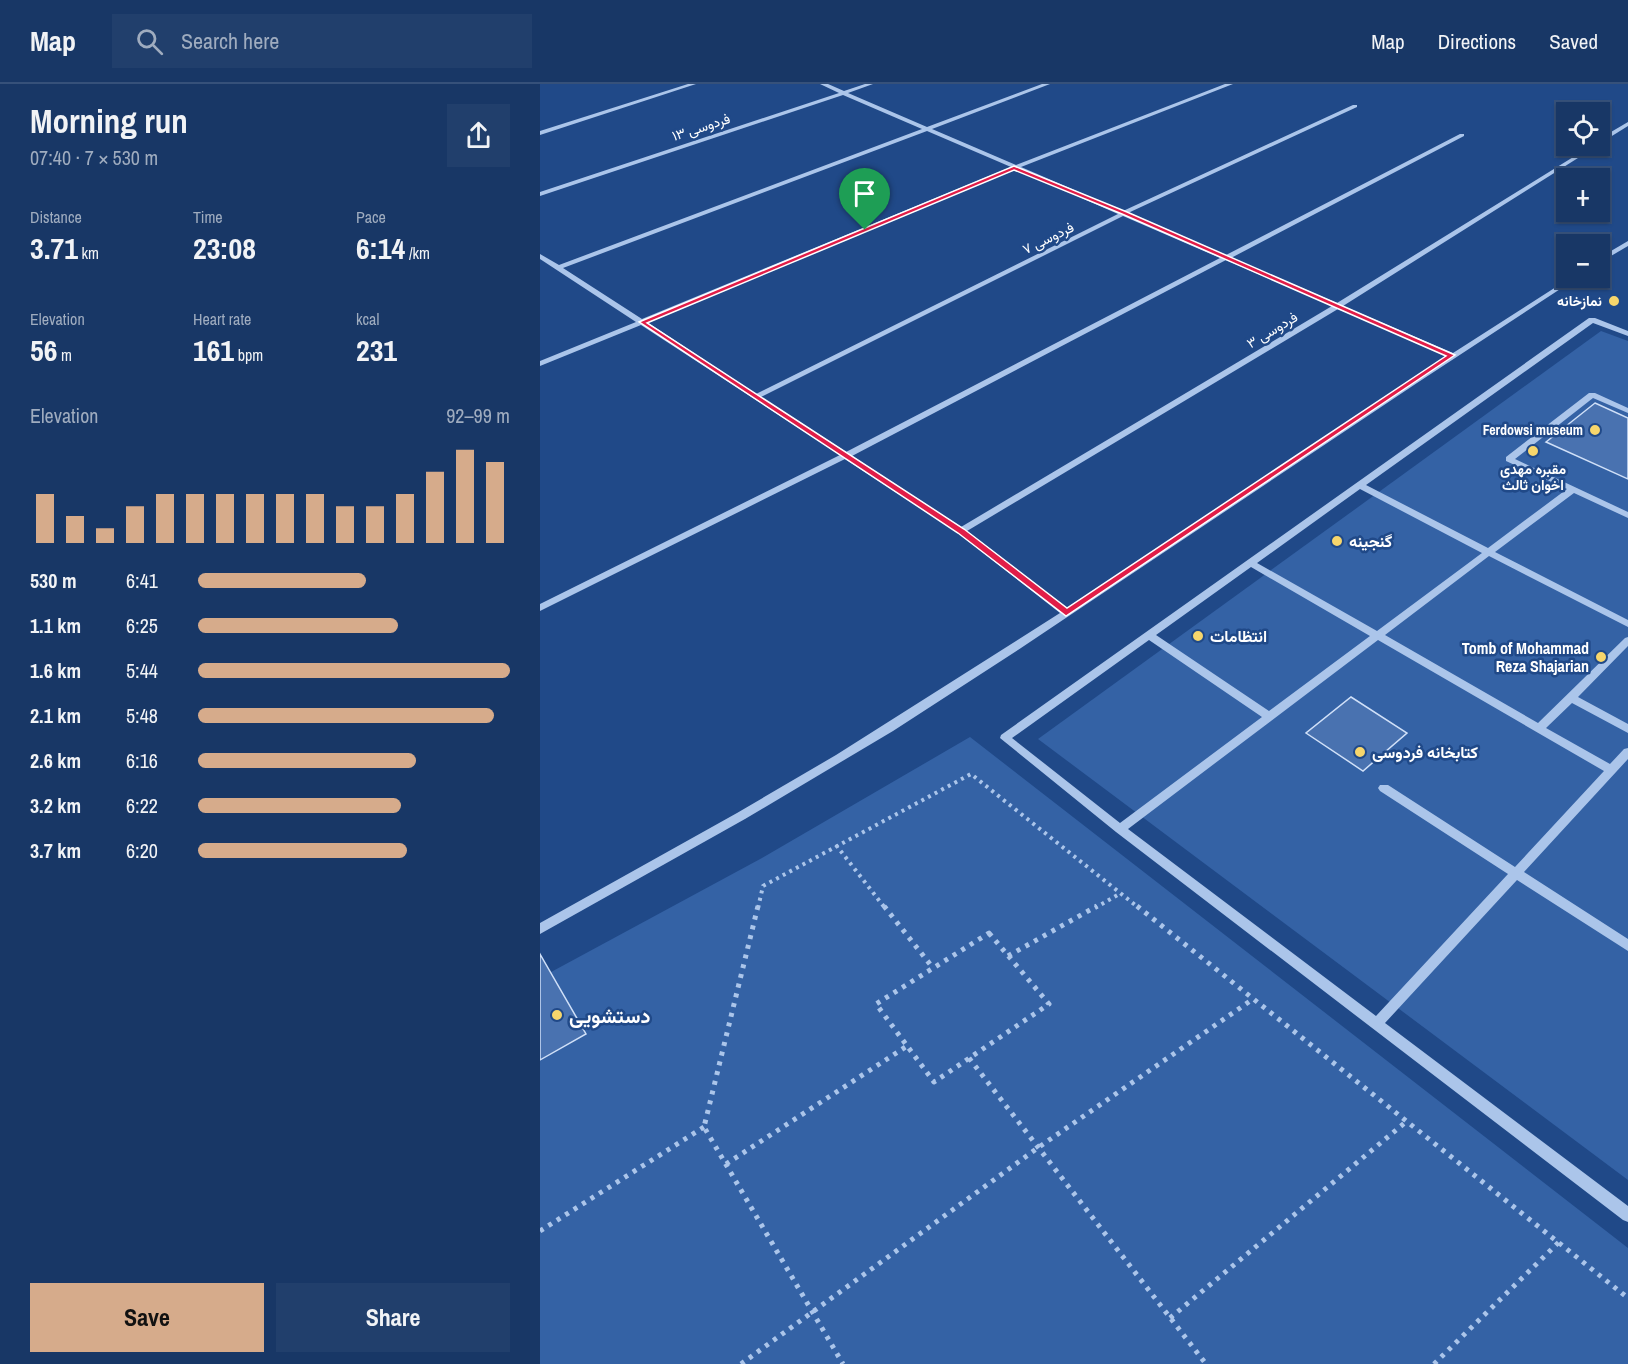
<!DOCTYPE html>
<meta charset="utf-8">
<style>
body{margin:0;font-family:"Archivo Narrow",Vazirmatn,sans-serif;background:#213f6c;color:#f1f3f6;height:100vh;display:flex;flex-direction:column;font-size:22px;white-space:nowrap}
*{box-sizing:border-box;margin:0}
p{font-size:20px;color:#9facbf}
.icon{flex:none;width:33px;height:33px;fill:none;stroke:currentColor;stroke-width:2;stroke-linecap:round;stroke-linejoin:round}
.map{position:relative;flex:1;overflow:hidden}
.sheet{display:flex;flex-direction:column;background:#183766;width:540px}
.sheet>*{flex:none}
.fabs{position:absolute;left:1016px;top:18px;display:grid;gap:12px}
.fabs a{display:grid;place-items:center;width:54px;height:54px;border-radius:0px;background:#183766;box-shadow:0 2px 4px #0004,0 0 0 2px #36517a;font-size:30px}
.pin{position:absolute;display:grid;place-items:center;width:51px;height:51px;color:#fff;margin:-62px -26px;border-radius:50% 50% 50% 0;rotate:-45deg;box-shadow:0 0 6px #0007}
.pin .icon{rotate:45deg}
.round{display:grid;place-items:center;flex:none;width:63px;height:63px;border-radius:0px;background:#213f6c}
.head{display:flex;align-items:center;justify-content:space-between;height:102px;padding:0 30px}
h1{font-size:33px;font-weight:800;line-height:45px}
.stats{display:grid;grid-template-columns:repeat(3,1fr);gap:9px;height:102px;padding:6px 30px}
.stats div{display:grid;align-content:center}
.stats b{font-size:30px;font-weight:800}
.stats small{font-size:16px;font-weight:400}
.stats p{font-size:16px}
.chart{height:168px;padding:12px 30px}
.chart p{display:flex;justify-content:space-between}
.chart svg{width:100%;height:108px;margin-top:6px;stroke:#d6ab8b;stroke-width:6}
.button{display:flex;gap:12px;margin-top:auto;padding:12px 30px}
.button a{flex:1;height:69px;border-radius:0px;background:#d6ab8b;color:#111;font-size:24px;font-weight:800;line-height:69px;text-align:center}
.button a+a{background:#213f6c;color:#f1f3f6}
ul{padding:0 30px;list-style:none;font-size:20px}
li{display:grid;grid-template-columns:96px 72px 1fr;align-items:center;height:45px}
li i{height:15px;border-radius:8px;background:#d6ab8b}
header{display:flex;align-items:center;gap:36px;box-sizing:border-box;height:84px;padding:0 30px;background:#183766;border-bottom:2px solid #36517a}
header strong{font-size:28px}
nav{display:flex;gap:33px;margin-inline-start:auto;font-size:21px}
.search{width:420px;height:54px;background:#213f6c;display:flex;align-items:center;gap:15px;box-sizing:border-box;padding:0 21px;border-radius:0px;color:#9facbf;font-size:22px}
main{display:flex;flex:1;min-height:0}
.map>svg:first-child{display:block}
</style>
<header>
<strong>Map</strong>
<div class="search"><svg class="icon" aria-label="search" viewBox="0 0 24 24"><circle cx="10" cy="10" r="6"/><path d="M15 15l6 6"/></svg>Search here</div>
<nav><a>Map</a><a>Directions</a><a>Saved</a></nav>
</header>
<main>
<section class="sheet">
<div class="head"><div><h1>Morning run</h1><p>07:40 · 7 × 530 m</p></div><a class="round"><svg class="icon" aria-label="share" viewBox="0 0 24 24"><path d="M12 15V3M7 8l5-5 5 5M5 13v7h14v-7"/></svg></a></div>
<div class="stats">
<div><p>Distance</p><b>3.71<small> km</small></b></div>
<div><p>Time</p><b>23:08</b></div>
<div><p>Pace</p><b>6:14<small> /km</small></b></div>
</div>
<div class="stats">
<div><p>Elevation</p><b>56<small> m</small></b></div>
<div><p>Heart rate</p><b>161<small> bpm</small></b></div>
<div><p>kcal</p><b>231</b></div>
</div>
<div class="chart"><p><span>Elevation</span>92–99 m</p>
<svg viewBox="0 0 160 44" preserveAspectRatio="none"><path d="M5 44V24M15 44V33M25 44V38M35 44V29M45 44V24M55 44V24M65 44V24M75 44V24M85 44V24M95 44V24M105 44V29M115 44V29M125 44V24M135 44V15M145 44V6M155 44V11"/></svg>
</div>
<ul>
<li><b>530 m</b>6:41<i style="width:54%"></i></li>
<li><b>1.1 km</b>6:25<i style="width:64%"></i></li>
<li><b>1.6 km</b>5:44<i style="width:100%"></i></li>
<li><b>2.1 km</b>5:48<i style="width:95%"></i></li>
<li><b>2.6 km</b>6:16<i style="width:70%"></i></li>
<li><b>3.2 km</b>6:22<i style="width:65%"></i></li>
<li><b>3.7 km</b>6:20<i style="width:67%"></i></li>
</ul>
<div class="button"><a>Save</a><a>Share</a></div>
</section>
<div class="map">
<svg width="1088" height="1280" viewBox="0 0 1088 1280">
<rect width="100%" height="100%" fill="#204988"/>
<g fill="#3462a5">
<path d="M1061,247L1088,257V1096L498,655Z"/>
<path d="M430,653L1088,1164V1280H0V894L222,774Z"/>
</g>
<g fill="#4972b0" stroke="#d0e0f8" stroke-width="1.5">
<path d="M1055,319L1088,334V395L1006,358Z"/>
<path d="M811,613L867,649L823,687L766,649Z"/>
<path d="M0,870L46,950L0,976Z"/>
</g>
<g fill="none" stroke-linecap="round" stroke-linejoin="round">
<g stroke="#abc5ea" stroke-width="4" stroke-dasharray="3 4.5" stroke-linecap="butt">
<path d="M296,761L345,824"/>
<path d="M218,824L223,802L431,690L599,824"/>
<path d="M555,824L581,809"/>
</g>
<g stroke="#abc5ea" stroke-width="5" stroke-dasharray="4 6" stroke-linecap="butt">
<path d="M218,822L164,1043L303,1280"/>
<path d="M344,822L393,884"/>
<path d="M597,822L1088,1214"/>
<path d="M449,849L509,920L394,998L336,920Z"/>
<path d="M468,872L557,822"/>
<path d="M429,974L666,1280"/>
<path d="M186,1080L367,962"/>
<path d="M0,1147L164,1043"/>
<path d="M630,1234L867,1037"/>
<path d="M201,1280L499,1063L713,915"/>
<path d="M894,1280L1019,1158"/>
</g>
<g fill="#abc5ea" fill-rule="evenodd">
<path d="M148,0H156L0,51V47Z"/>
<path d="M280,0H288L304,7L325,0H333L308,9L387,43L502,0H510L392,45L476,81L685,0H693L481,83L583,127L813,21H817V23L588,129L686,171L920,50H924V52L691,174L797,219L1051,62H1057L803,222L913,269L1030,194H1037L877,299L481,564L353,647L205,735L0,850V839L197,729L296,671L520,529L418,449L305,375L0,527V520L300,371L101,241L0,282V277L96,238L0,175V170L19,181L382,45L303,11L0,112V108L299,9ZM387,47L471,83L102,235L23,184ZM476,85L578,130L216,310L107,238ZM583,132L680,174L306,368L221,313ZM686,176L792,222L421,443L312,372ZM798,225L908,272L527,524L427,447Z"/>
<path d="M1088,38V42L1059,60V55Z"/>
<path d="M1088,157V162L1059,179V174Z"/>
<path d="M1049,234H1055L1088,247V252L1053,239L826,401L948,464L1027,405L966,377V373L1049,309H1055L1088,324V329L1053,314L975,375L1088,428V434L1034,409L955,468L1088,536V543L949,472L845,551L998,639L1085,554L1088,553V562L1038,613L1088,640V649L1032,619L1006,644L1070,680L1084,665L1088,664V675L984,788L1088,855V867L977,796L845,939L1088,1122V1138L1083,1136L576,748L460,654L461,651ZM820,405L942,469L837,547L717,479ZM711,483L830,552L729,627L616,551ZM609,556L722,633L580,739L472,654ZM838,556L1064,687L975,783L848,701H840L838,704L840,707L968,790L836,932L588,745Z"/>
</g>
</g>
<path fill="#e11d48" stroke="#fff" stroke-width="1.5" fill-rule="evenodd" d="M474,82L587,128L915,271L526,532L418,449L99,238ZM474,86L582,130L906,272L527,524L424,445L107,239Z"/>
<g fill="#f7d66c" stroke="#204988" stroke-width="2">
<circle cx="1074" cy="217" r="6"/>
<circle cx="1055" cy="346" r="6"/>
<circle cx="993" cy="367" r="6"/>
<circle cx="797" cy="457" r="6"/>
<circle cx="658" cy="552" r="6"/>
<circle cx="1061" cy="573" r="6"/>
<circle cx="820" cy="668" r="6"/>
<circle cx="17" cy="931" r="6"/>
</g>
<g text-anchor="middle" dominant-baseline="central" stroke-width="5" stroke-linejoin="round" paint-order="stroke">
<g font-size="14" fill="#fff" stroke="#204988">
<text transform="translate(161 43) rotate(-18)">فردوسی ۱۳</text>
<text transform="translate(508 154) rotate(-26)">فردوسی ۷</text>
<text transform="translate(732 246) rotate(-31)">فردوسی ۳</text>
</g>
<g font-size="14" font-weight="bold" fill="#fff" stroke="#204988" text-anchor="end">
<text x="1062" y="217">نمازخانه</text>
<text x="1043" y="346">Ferdowsi museum</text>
<text x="993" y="385" text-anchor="middle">مقبره مهدی<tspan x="993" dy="16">اخوان ثالث</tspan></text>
</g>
<g font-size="16" font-weight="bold" fill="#fff" stroke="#204988" text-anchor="start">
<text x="809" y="457">گنجینه</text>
<text x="670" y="552">انتظامات</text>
<text x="1049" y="564" text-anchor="end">Tomb of Mohammad<tspan x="1049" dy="18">Reza Shajarian</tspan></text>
<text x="832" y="668">کتابخانه فردوسی</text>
</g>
<g font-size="20" font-weight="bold" fill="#fff" stroke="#204988" text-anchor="start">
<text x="29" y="931">دستشویی</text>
</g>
</g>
</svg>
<div class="fabs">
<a><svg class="icon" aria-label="locate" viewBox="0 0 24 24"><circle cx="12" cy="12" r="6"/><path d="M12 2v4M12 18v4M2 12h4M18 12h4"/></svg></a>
<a>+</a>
<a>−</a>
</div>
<div class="pin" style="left:325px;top:146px;background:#1e9e55"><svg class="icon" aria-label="arrive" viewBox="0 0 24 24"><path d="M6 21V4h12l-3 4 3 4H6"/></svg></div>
</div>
</main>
